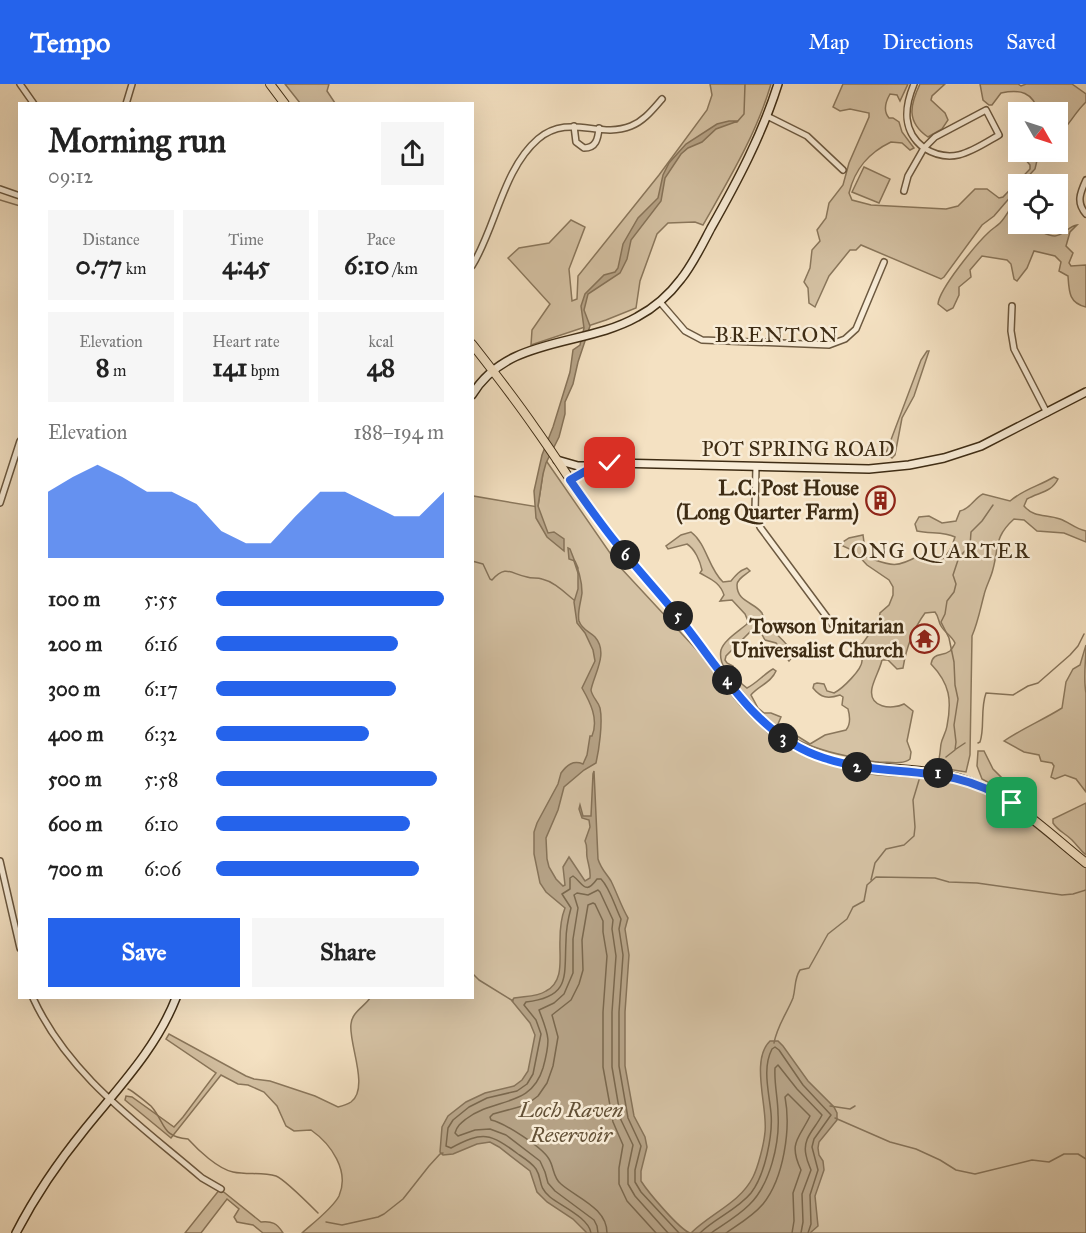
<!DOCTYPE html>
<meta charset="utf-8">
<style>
body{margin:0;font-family:"IM FELL Great Primer",serif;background:#f6f6f6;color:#222;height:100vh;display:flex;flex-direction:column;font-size:22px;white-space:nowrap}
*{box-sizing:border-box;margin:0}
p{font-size:20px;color:#767676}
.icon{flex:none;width:33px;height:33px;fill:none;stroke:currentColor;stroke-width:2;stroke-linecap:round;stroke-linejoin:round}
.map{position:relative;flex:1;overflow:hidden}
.drawer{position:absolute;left:18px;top:18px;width:456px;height:897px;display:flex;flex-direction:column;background:#fff;border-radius:0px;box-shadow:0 6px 24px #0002}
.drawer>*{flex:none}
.needle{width:39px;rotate:129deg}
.tools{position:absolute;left:1008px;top:18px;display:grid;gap:12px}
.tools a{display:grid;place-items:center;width:60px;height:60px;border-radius:0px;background:#fff;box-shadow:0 6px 24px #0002;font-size:30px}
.pin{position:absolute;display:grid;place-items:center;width:51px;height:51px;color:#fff;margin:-26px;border-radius:12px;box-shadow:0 3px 9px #0006}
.km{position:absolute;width:30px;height:30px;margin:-15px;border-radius:50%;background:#222;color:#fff;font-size:16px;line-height:30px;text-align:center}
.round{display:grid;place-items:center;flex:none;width:63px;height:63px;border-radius:0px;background:#f6f6f6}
.head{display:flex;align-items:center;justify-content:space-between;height:102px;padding:0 30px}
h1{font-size:33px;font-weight:700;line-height:45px}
.figures{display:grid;grid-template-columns:repeat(3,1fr);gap:9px;height:102px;padding:6px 30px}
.figures div{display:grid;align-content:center;border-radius:0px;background:#f6f6f6;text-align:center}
.figures b{font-size:26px;font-weight:700}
.figures small{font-size:16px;font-weight:400}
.figures p{font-size:16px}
.chart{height:168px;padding:12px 30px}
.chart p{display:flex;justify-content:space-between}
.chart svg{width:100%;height:108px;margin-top:6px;fill:#2563eb;opacity:.7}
.primary-button{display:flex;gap:12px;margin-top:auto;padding:12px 30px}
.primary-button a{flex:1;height:69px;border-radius:0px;background:#2563eb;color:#fff;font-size:24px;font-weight:700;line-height:69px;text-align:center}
.primary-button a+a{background:#f6f6f6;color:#222}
ul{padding:0 30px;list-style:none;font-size:20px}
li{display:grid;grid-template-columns:96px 72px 1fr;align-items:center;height:45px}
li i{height:15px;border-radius:8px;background:#2563eb}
header{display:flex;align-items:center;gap:36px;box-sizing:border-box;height:84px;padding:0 30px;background:#2563eb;color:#fff}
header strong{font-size:28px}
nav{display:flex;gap:33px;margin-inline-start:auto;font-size:21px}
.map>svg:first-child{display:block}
</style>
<header>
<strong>Tempo</strong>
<nav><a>Map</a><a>Directions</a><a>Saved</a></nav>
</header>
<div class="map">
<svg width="1086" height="1149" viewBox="0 0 1086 1149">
<rect width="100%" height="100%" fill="#f4e1c2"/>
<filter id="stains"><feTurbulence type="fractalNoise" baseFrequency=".00333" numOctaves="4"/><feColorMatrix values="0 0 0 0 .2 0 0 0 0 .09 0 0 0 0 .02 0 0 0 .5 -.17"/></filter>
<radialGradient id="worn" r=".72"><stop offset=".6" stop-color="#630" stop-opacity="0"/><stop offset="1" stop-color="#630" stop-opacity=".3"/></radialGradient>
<g fill="#d5c2a4" stroke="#8a775c" stroke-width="1.5">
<path d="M285,0H329L327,7L335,19H300Z"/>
<path d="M710,0H771C756,51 729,95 703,141L695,138L668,139L657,150L640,197L636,224L606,236L531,261L532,246L550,220L508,174L519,164L549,159L571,136L585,143L569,185L572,217L577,215L578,192L659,91L707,26L712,11Z"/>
<path d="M843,0H908L900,17L897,11L890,10C886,17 883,27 889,34H893L899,38L902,48L914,64L910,66L902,59L891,58C868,69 855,85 849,109L852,116L871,121L946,125L958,122L975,105H987L999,114L1003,113L1030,85V81L1019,68H1039L1035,85L1021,100H1018V104L994,132L982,141L944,193L941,195L861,161L856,166H850L829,192L815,223L809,219L808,204L804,198L810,184L812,166L820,157L817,146L826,134L829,119L843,101L849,79L869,33V29L850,25L840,27L833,23Z"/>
<path d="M920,0H945L932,12L931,16L945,29L948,36L942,45L928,53C906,38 910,21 920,0Z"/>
<path d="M980,0H1018L1021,2L1026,0H1072L1086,10V18C1075,28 1069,42 1058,51V28H1039C1032,8 1021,5 1001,9L992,21H989L983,16Z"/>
<path d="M864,83L890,95L879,119L852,108Z"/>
<path d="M1018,112V140H1033L1035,145C1041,147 1048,152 1055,152C1064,151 1069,142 1077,141L1070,148L1066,162L1073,169L1069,179L1071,182L1086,181V223C1069,219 1069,208 1068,192L1059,187L1061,178L1055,172L1034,167L1027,184L1017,197L1014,195L1011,180L1007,176L982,172L970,186L971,193L959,203V211L953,224L947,227L938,220C939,205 977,159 989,148C992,145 997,142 1000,139C1007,132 1012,120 1018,112Z"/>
<path d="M927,267H929L914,312L902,334L895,371L892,374L886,369L921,276Z"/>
<path d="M545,375L619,482L784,660C811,675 841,685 871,690C885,692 899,692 913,693C947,695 981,703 1009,722L1086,784V1149H302C312,1140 333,1124 339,1112C350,1087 331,1060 311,1046L294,1047L286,1042L277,1022L264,1008L248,1001L238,1000L221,991L171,1054L125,1016L126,1012L132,1013L174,1043L183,1033L216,989L166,955L169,950L246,992L254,995L270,997L315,1012L338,1023C342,1022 348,1020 351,1018C370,1004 348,958 351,940C352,928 364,923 370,914H472L473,412L538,423Z"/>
<path d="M1054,393L1058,395C1051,409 1039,408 1027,415L1024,422C1034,434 1046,430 1060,435C1069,438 1075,445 1086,447V458L1064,449L1037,447L1024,436L1014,435C994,453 999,463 993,485C991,494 986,502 984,511C980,526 978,538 972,552L970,671L966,688L941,684L938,679C940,673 940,667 941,660C942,654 946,649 947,642C952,616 950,600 931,580C933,568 942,573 950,567C951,566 955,560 955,559C952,552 945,549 941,542C938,537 939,533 935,528L925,529C914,544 906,565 903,584L897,585L888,576H882C880,585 874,595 872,604C868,624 892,626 904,620L913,627L907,657L911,668L910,675C903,681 889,678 879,678C868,677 858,674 847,672C796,662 771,644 738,602C730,593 718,580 721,566C724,556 739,547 747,540L748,537L745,530L732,516L720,517L724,511C720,498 710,495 700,489L702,486C700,477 695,465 687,460L668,465L666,462L681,451L691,448C707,460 708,484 723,498L731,497C736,491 739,487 747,484L750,487C745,491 737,495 737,501C737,518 754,518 762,529C763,531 764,537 765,538C774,550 787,557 794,571L789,577L776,559L765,556L761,549L754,547L750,548L726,572L725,576L727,579L733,582L742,600L747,604C757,599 764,590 773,585L776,587C771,599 758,602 751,611L758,624L764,629H771L781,633L778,640L810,660L825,651L846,646C851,640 850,632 848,625L842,621L843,613L840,611C828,615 821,614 813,604L814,600L817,599L824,600L827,607L834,609C842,605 863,585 862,576C861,572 858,567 857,563L863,559L879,536L880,529L889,521L893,511V503L889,496L867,481L854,467L843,462V458L849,454L863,451L866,473C890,481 895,485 918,472C940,485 949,473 955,453C944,447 930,450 917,447L915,440L919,433L929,432L942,439L956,437L960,427C971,425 974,414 983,410L1010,417C1024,405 1039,402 1054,393Z"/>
<path d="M1086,561C1086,577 1083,594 1086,609V708L1076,695L1065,691L1055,695L1051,693L1054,682L1052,679L1041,677L1039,671L1024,668L1004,657C1023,644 1043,636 1062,624L1066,598L1073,585L1080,581Z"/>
<path d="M978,667H984L993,685L1011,703L1013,712L982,695L977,682Z"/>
<path d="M1086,719V771C1080,766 1077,761 1072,756C1065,749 1058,747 1053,739V735Z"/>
<path d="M220,1105L261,1138C272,1137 277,1139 283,1149H263L253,1141L237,1138L234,1133L239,1125L227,1115L201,1149H185Z"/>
</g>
<g fill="#b6a387" stroke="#867359" stroke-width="1.5">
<path d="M729,37H738L716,45L702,58L688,64L681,70L665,94L661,117L631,156L627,175L620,189L588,210L584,226L590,242L578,278L573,300L565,318V330L559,353L546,379L543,390L538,422L548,449L554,448L564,455V467L547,453L536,434L534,407L542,371L553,343L570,288L573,266L580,261L584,244L581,222L585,210L604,191L615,188L618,184L623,160L638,134L658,114L663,91L669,79L686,60L717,40Z"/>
<path d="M568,464L570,465C576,481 582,492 582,509C581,518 577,528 579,537C582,546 590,548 595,553C609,569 594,590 591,606C592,613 598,617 600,624C603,638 599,666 596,679L584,686L564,703L558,726L546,754L547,775L549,783L556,795L563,802L565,801L563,783L569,773L585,797L590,794C591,786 588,780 587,773C586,767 588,763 585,757L590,743L589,736L582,734L579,725L580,721L583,732H591L593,690L594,687L598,775C601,785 606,789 611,797C617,809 621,822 628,834L625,845L629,871L625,928V982L634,1032L645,1053L647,1063L641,1087V1097C648,1108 679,1145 690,1149H587L573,1135L547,1118L537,1108L530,1087L499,1063L490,1058L477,1060L453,1070L443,1071L440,1068L442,1043L448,1032L466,1018L485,1009L514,1002L522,996L528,987L535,951L530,939L512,917L514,914C525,912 537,913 546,907C565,897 559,873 560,856C560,845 561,834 565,824L546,808L540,799L534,770V748L537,739L558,700L561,689C567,681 573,676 583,680L587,671L590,652H592C599,635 590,618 582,604L595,577L593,566L585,549L577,539L574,518L578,505V484L575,477L569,475Z"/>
<path d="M770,957H778L783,962L808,997L834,1023L837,1029V1036L819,1058L818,1064L819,1071L823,1077L824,1086L815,1112L818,1142L810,1149H691C711,1129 740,1119 753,1093C758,1083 764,1060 765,1048C768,1024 750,976 770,957Z"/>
</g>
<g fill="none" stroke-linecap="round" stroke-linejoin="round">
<g stroke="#7a684e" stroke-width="1.5">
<path d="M591,1149C589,1134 561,1122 550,1113C537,1102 543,1096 536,1085C532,1079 524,1074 518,1070C490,1049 483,1047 451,1064L446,1062L448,1044L453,1036L469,1023L487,1014L517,1007L527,1000L533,990L541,950L536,936L524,921L526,918C571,913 564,892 566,857C566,845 568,835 571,824L562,810L570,805V794L573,792C583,799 585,812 597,795H601C610,804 615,823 621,835L619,845L623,871L619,928V982L628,1034L641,1062L635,1086V1098L641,1108L679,1149"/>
<path d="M598,1149L597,1142L594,1136L555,1107L548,1099L545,1088L540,1077L506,1051L490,1045L475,1046L458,1052L455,1049C457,1042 461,1039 466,1035C495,1013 531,1024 543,984C551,955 549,952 539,926L554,919L564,910L573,889V855L578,824L574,811L577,809L588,811L598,806L600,808L613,836L612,845L616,872L612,928V983L621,1036L633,1061L628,1085V1100L635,1112L668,1149"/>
<path d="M607,1149C607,1124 577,1114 561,1100C553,1094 554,1083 549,1075C542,1063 505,1039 491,1036L490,1033L493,1030L526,1021L538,1012L547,999L553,982L558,953L552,931L571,916L579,900L583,886L582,856L588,821L593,819L595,820L603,837V848L607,872L603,928V983L613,1038L623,1061L619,1084V1100L627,1117L656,1149"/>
<path d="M700,1149C715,1134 737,1126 751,1109C765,1091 773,1051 771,1029C769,1008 762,984 772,965L775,963L779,966L803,1001L831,1031L814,1055L812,1063L818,1086L810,1111L811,1140L808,1149"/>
<path d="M711,1149C724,1140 738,1132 749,1121C770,1101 780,1059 778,1030C778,1014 774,1000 775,984L778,981L797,1005L822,1031C815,1045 802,1054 806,1071C807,1077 809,1081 811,1086L802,1110L803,1138L801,1149"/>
<path d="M726,1149C739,1140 753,1132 763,1120C784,1094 791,1044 785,1013L788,1010L810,1032C799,1055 788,1058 801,1086L793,1109L794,1137L792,1149"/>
</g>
<g stroke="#867359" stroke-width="1.5">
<path d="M734,38H737L744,30L745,0"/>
<path d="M0,116L20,122"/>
<path d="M472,477L483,480L490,495L492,496C506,480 511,490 527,493C532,495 537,493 542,495C555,498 565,509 574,516"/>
<path d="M574,477L578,489"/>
<path d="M978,659L980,658C985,643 980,626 986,609L1013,611L1028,602L1038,599L1070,571L1078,562L1084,550"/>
<path d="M956,665L965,659"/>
<path d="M946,673L955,666L956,658L954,641L958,615L955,601L954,578L949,554L941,538L945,530L947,517L954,508L956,500L953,491L959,473L970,462L971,448L982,437L993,421"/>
<path d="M871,796L875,779L886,765L904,761L914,752L915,743L913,716L919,696"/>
<path d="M472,889L479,896L513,917"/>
<path d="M774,959C777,942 787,929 793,914C796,903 794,895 800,886L809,884L828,850L847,835L853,823L864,817L867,801L876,793L935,794L949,798L977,799L1062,811L1073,810L1086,806"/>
<path d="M128,1005C133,1007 146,1018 151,1022C166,1039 161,1053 188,1055C198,1066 218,1085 233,1088C247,1091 262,1088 276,1092C284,1095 310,1121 318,1129"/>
<path d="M830,1022L850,1025L855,1022"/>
<path d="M835,1034L890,1058L916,1065L940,1076L956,1086L975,1090L1032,1076L1049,1078L1064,1070H1078L1086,1075"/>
<path d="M326,1138L342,1141L378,1133L384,1130L403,1115L429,1082L440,1070L443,1069"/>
</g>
<defs>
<g id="street">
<path d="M20,0L34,20"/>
<path d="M126,20L132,0"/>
<path d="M986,26L999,51C973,66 953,82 924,64L935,53Z"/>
<path d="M767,32L807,52L843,86"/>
<path d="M574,42L576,58L584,64C596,64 598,55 599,44"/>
<path d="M1086,96C1080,109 1076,119 1086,130"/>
<path d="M0,105L20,112"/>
<path d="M904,107L908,92L924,64C902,47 904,24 914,0"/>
<path d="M472,182C496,143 503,85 538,55C569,29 599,55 631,42C644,37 653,25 662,15"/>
<path d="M660,218L685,247L702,256L829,261L845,255L856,245L884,178"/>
<path d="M1012,222L1011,247L1014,265L1047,329"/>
<path d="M756,382L755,428L760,443L832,540"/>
<path d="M0,419L20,357"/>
<path d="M0,777L20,864"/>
<path d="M33,914C69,992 138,1039 202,1094L221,1105"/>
</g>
<g id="secondary">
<path d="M472,311C507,252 584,263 637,233C654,224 669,211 681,195C693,180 702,161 711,144C737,98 762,51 778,0"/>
<path d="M557,376L578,382H591"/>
<path d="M570,396L597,382L614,379L869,385L909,381L944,374L981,362L1086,308"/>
<path d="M16,1149C35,1112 59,1077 85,1045C118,1004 156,965 176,914"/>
</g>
<g id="primary">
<path d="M270,0L285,20"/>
<path d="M472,260C494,288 515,315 535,344C558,376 578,409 602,441C627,474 655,503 680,535C713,577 745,632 791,660C847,692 901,678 959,694C1008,708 1047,748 1086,779"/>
</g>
</defs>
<use href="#street" stroke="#6c5940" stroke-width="8"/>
<use href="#secondary" stroke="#3e2c14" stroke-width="10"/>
<use href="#primary" stroke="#3e2c14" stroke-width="10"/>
<use href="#street" stroke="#f8ecd7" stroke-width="5"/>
<use href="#secondary" stroke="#f8ecd7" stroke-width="7"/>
<use href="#primary" stroke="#f4e1c2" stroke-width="8"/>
</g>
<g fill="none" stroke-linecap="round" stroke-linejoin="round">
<defs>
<path id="route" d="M610,379L591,384L570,396C588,422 606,448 627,472C644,493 663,513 680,535C722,587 757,653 824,674C892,696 947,676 1012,719"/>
</defs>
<use href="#route" stroke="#fff" stroke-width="12"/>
<use href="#route" stroke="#2563eb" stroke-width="8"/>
</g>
<defs>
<symbol id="building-ring" viewBox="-11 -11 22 22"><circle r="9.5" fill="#f8ecd7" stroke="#8f2418" stroke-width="1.5"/><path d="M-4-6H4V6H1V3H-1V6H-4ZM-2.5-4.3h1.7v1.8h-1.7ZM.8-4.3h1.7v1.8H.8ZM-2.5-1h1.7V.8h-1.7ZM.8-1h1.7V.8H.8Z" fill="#8f2418"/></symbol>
<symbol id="temple-ring" viewBox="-11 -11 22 22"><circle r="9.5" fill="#f8ecd7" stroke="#8f2418" stroke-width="1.5"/><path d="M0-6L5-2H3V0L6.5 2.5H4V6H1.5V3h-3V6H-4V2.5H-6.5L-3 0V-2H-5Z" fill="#8f2418"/></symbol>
</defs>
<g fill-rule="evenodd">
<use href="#building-ring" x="864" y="400" width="33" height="33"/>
<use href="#temple-ring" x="908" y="538" width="33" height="33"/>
</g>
<g text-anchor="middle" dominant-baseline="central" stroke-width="5" stroke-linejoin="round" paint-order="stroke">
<g font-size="21" fill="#3e2c14" stroke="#f8ecd7">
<text x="798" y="365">POT SPRING ROAD</text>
</g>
<g font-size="21" font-weight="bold" fill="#3e2c14" stroke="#f8ecd7" text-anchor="end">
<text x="859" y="404">L.C. Post House<tspan x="859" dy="24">(Long Quarter Farm)</tspan></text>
<text x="904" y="542">Towson Unitarian<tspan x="904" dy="24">Universalist Church</tspan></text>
</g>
<g font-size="22" letter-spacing="1.5" fill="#3e2c14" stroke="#f8ecd7">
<text x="777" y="250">BRENTON</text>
<text x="932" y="466">LONG QUARTER</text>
</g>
<g font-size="22" font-style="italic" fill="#625036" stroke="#f8ecd7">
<text x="571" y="1025">Loch Raven<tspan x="571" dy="25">Reservoir</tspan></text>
</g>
</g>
<rect width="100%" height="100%" filter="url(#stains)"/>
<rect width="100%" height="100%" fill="url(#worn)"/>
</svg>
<div class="tools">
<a><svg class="needle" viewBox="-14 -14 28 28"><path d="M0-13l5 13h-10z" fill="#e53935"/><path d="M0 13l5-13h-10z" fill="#767676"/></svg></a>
<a><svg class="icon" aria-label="locate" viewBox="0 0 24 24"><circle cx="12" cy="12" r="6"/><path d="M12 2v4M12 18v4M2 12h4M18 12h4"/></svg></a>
</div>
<div class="pin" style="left:1012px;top:719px;background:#1e9e55"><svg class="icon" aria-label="arrive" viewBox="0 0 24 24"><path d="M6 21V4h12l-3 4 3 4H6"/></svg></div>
<div class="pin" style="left:610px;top:379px;background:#d93025"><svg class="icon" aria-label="check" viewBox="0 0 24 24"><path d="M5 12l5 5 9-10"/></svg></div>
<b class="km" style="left:938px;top:689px">1</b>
<b class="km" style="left:857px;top:683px">2</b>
<b class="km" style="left:783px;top:654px">3</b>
<b class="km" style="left:727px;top:596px">4</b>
<b class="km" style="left:678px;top:532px">5</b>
<b class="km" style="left:625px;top:471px">6</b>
<section class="drawer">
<div class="head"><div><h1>Morning run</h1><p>09:12</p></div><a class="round"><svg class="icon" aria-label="share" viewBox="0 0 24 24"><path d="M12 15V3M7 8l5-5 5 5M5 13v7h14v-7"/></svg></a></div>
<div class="figures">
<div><p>Distance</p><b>0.77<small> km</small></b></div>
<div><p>Time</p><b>4:45</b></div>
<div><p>Pace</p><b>6:10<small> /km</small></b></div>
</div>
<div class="figures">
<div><p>Elevation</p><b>8<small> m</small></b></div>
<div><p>Heart rate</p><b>141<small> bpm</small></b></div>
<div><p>kcal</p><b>48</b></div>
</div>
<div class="chart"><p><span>Elevation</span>188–194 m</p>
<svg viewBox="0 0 160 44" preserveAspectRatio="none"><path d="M0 44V17L10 11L20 6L30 11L40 17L50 17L60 22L70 33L80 38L90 38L100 27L110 17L120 17L130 22L140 27L150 27L160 17V44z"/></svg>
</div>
<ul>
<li><b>100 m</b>5:55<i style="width:100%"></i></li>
<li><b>200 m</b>6:16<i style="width:80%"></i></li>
<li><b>300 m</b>6:17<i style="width:79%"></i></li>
<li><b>400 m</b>6:32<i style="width:67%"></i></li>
<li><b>500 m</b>5:58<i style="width:97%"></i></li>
<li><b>600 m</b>6:10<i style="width:85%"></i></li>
<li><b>700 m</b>6:06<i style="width:89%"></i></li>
</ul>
<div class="primary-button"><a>Save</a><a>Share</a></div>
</section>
</div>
